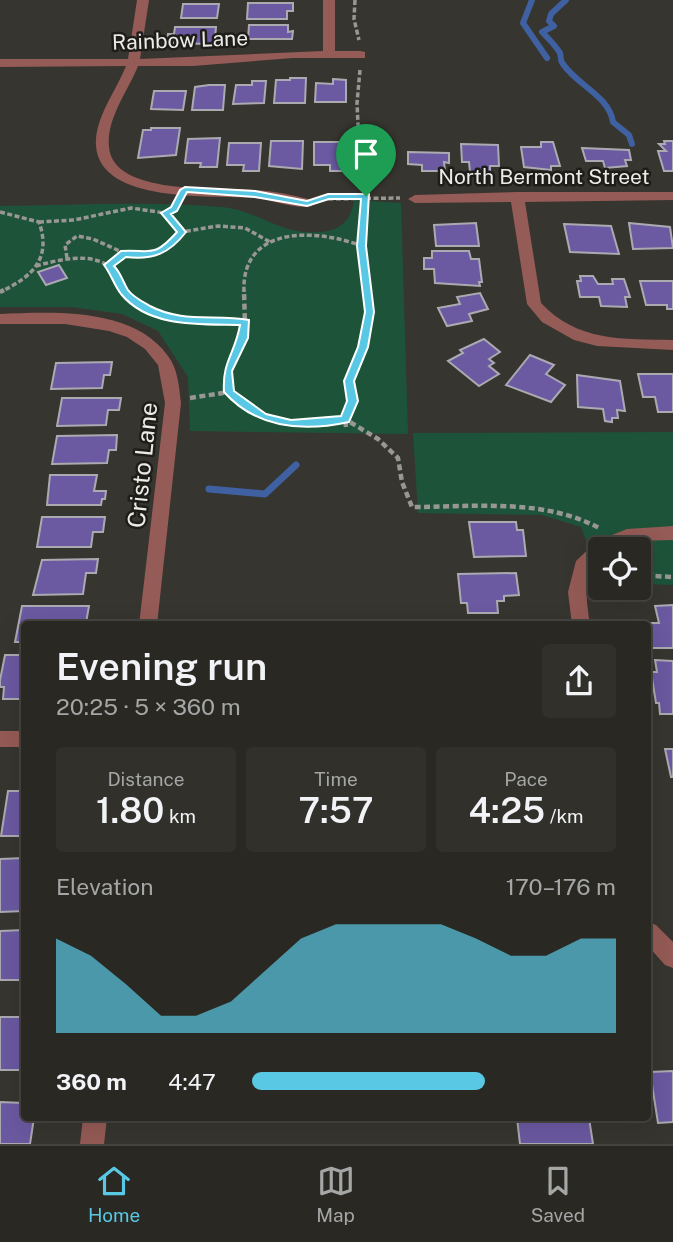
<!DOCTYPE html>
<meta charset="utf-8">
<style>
body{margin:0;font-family:"Public Sans",sans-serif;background:#31302b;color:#f1f3f6;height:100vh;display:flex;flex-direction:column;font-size:26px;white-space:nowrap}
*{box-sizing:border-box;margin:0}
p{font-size:23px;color:#a5a6a6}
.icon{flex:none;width:38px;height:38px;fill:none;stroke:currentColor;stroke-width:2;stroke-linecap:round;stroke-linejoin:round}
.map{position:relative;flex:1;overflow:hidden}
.panel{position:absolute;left:21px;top:621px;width:630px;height:500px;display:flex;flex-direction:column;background:#292823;border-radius:7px;box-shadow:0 7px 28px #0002,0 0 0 2px #454441}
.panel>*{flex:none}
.buttons{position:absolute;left:588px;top:537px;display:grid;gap:14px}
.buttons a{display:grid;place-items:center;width:63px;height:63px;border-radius:7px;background:#292823;box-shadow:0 7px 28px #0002,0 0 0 2px #454441;font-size:35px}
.pin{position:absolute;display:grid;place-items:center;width:60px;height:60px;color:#fff;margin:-72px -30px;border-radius:50% 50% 50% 0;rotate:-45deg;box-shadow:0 0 7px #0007}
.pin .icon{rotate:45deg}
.round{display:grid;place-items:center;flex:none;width:74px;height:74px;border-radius:7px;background:#31302b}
.head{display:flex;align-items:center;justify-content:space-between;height:119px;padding:0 35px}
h1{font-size:38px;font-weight:600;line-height:52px}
.figures{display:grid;grid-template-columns:repeat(3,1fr);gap:10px;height:119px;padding:7px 35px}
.figures div{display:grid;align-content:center;border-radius:7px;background:#31302b;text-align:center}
.figures b{font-size:35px;font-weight:600}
.figures small{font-size:19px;font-weight:400}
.figures p{font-size:19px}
.chart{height:196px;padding:14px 35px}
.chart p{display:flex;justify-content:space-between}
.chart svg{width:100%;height:126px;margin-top:7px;fill:#59c8e4;opacity:.7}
ul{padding:0 35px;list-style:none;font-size:23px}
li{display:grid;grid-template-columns:112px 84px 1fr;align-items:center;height:52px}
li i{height:18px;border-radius:9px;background:#59c8e4}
.tabs{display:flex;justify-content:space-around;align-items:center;height:98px;border-top:2px solid #454441;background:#292823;font-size:19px;color:#a5a6a6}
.tabs a{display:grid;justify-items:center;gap:4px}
.tabs .current{color:#59c8e4}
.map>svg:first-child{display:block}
</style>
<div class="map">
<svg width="673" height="1144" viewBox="0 0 673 1144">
<rect width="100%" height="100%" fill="#37352f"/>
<g fill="#1d5439">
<path d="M354,200L401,203L408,434L190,431L188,377L158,331L122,314L71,307H0V206C73,205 148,201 221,207C258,210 282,236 319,232C340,231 351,221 354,200Z"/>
<path d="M673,432V585L639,584V550H600V577L581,527L542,515L418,513L413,433Z"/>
</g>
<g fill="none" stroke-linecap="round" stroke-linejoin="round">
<g stroke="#3f61a2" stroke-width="6">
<path d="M532,0L523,23L547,58"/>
<path d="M566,0L551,14L549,21L554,26L542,32C548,38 556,46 560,53C562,60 559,58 563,64C577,85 609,96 613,122L629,135L632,144"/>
</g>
<path stroke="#3f61a2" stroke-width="7" d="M209,489L265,494L296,465"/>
</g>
<g fill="#6b59a1" stroke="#abaab1" stroke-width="2">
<path d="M248,3H293V11H287V19H247Z"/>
<path d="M183,4H219L217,18H181Z"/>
<path d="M249,25H288V32L293,31L292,39H248Z"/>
<path d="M175,27H216L215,39L212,44L167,43L168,34H174Z"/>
<path d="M290,78H306L305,103H274L276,80H290Z"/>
<path d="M333,79L346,80V102H315L316,83L333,84Z"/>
<path d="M252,81H266L264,103L233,104L236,85H252Z"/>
<path d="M209,85H225L223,110H192L195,87Z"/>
<path d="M154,91H186L183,110L151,109Z"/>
<path d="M151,128H180L176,155L138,158L143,130H151Z"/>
<path d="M220,138L217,167H200L201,163H185L188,139Z"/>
<path d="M271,141H303L302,169L269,166Z"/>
<path d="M664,141H673V171H664L658,151H666L659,144H665Z"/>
<path d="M314,142H346V171H330V165H314Z"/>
<path d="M541,142H553L560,166H551V170L524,167L521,147H541Z"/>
<path d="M229,143H261L259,171H243L244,165H227Z"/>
<path d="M461,144L498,145L499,166H490V172H470L469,162H462Z"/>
<path d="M582,148L629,150L631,160H625L627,166L605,168L603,161H586Z"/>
<path d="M408,152L449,153V163L444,162L445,171H422V165L408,164Z"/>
<path d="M476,223L479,246H436L434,225Z"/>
<path d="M629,223L670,227L673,248L633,249Z"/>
<path d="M564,224L611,226L619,254L570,252Z"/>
<path d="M432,251H469L471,259H479L482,282H479L480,286L435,283L434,269H424V258H432Z"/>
<path d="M59,265L67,278L46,285L38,272Z"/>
<path d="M580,276H593L598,284H613L612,279H624L630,297H625L627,307L601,306L599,297H580L577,281H581Z"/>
<path d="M640,281H673V309H667V305H646Z"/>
<path d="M480,293L488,309L469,314L472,321L447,326L438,308L460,304L457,297Z"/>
<path d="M484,339L500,352L489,359L494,363L489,366L499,374L479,386L448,361L463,353L460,350Z"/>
<path d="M530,355L554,365L546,374L565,385L551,402L506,385Z"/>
<path d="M112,362L110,375H104L102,388L51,389L56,363Z"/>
<path d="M638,374H673V412H658L655,397H643Z"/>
<path d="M577,375L620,381L625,411L617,410L618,418H612V422L605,421L603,409L578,407Z"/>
<path d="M62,398H121L119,410H108L106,425L57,426Z"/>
<path d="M117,435L116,450H109L107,463L52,464L57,436Z"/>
<path d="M50,475H97L94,491H106L105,499H102L101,505H47Z"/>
<path d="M42,517H105L103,532H93L91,547H37Z"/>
<path d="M469,522H516L517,530H523L526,556L474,557Z"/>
<path d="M98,559L96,573H86L83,594L33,595L42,560Z"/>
<path d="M516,573L519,595L504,596V601H497L498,613H468L467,603H461L458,574Z"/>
<path d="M673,605V648H648V625L642,623H659L655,606Z"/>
<path d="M22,606H89L86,623L24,625V642H15Z"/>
<path d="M5,655H24V699H3L4,687H0V680Z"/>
<path d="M655,660L673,661V714H660L659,703H656L651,672H657Z"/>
<path d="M665,749H673V777H671Z"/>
<path d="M8,791H24V836H1Z"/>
<path d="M24,858V911L0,912V859Z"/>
<path d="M24,930V980H0V931Z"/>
<rect x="0" y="1017" width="24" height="53"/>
<path d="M673,1071V1122L658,1123L650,1072Z"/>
<path d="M0,1102L24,1103V1118H34L30,1144H0Z"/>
<path d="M517,1118H589L593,1144H520Z"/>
</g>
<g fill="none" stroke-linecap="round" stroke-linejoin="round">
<g stroke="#999792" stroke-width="3.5" stroke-dasharray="5 2.5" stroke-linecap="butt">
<path d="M355,0L354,19L359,40"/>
<path d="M360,70L357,103L360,164L366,196L362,246L367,292"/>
<path d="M321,199L400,198"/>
<path d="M0,212L39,222C52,259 32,277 0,292"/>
<path d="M165,213L182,231"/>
<path d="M39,222L74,220L131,208L165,213L176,206"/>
<path d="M67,258L65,245L77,236L93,239L124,253"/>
<path d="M109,265L124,253L142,256L154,254L170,245L181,232L218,226L245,228L270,242"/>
<path d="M36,266C58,260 91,251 111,268C118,275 119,284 124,292"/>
<path d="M244,292C241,224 318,229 362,246"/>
</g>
<g stroke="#999792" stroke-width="4.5" stroke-dasharray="6 3.5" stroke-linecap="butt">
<path d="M123,290C153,326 204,322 246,322"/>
<path d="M0,292L4,290"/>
<path d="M229,392L228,371L245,325L244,290"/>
<path d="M190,398L229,392L263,417L291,424L345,419L378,439L398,458L402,482L412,507C473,507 543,498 599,528"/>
<path d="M346,427L345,419L352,401L349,381L363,347L369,312L367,290"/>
<path d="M639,567L654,576L673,577"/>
</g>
<g fill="#955b56" fill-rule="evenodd">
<path d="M137,0H149L140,59L323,51V0H335V51H361L365,52V58H293L193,66H138C128,91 106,119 109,147C113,196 218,187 253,190C273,191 293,195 312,200V206C294,210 271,199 253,198C213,195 100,204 96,146C94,119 116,91 126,66L0,67V59H128Z"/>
<path d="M517,192H673V200L525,202L541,303C577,342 624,339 673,340V350L597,346L574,340L542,322L527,304L511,202L415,203L408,199L415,195Z"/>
<path d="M0,314C53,312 133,307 168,356C178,369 179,387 181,403L157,625H139L165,403L158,365L145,349L127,337L109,331L65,324H0Z"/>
<path d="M673,526V540L634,541L612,550H600V559C581,577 587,601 590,625H572L568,592L576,561L597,541L627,529Z"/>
<rect x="0" y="731" width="24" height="16"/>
<path d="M648,922L656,925L673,942V968L665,965L648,946Z"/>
<path d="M83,1118H107L104,1144H80Z"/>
</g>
</g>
<path fill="#59c8e4" stroke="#fff" stroke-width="2" fill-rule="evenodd" d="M185,187L255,191L307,201L328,194H369L366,246L374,312L368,347L354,381L358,401L349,422C303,432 257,429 224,392C222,361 235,354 240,325C200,324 149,328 121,294C114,285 111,274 104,265L121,251C151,249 153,259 177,232L161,213L171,207L180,190ZM187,192L255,197L307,206L329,199H361L357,246L365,312L358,347L344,381L347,401L341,416L291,420L266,414L234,391L232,371L248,338L249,320C215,314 182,323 150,306C143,302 133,297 128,290C123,282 121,273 114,266L126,257C153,260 169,254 186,232L171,214L177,211Z"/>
<g text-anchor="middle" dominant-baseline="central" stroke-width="5" stroke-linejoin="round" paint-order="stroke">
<g font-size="21" fill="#ecebe7" stroke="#1e1d1a">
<text transform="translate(180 40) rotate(-2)">Rainbow Lane</text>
<text x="544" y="176">North Bermont Street</text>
</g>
<g font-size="24" fill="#ecebe7" stroke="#1e1d1a">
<text transform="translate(142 465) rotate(-84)">Cristo Lane</text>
</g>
</g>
</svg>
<div class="buttons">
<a><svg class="icon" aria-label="locate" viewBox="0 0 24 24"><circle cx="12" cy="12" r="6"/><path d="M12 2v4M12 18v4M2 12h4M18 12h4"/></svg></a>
</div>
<div class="pin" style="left:366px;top:196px;background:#1e9e55"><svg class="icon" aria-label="arrive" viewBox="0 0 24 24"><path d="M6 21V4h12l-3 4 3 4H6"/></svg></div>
<section class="panel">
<div class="head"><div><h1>Evening run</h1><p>20:25 · 5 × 360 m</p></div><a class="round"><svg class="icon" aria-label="share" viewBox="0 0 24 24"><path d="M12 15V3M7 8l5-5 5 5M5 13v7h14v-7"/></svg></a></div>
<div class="figures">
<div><p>Distance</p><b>1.80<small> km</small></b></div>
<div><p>Time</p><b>7:57</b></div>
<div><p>Pace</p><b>4:25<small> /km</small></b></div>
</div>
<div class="chart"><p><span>Elevation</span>170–176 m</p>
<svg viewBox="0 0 160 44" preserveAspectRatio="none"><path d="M0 44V11L10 17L20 27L30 38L40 38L50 33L60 22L70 11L80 6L90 6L100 6L110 6L120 11L130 17L140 17L150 11L160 11V44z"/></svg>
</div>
<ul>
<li><b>360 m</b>4:47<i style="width:64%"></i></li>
</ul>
</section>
</div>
<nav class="tabs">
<a class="current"><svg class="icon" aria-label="home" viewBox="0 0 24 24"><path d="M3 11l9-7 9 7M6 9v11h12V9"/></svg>Home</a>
<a><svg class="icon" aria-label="map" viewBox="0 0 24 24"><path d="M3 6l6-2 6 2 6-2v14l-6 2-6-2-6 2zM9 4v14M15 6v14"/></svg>Map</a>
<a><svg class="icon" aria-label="saved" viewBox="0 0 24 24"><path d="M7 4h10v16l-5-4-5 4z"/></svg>Saved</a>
</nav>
